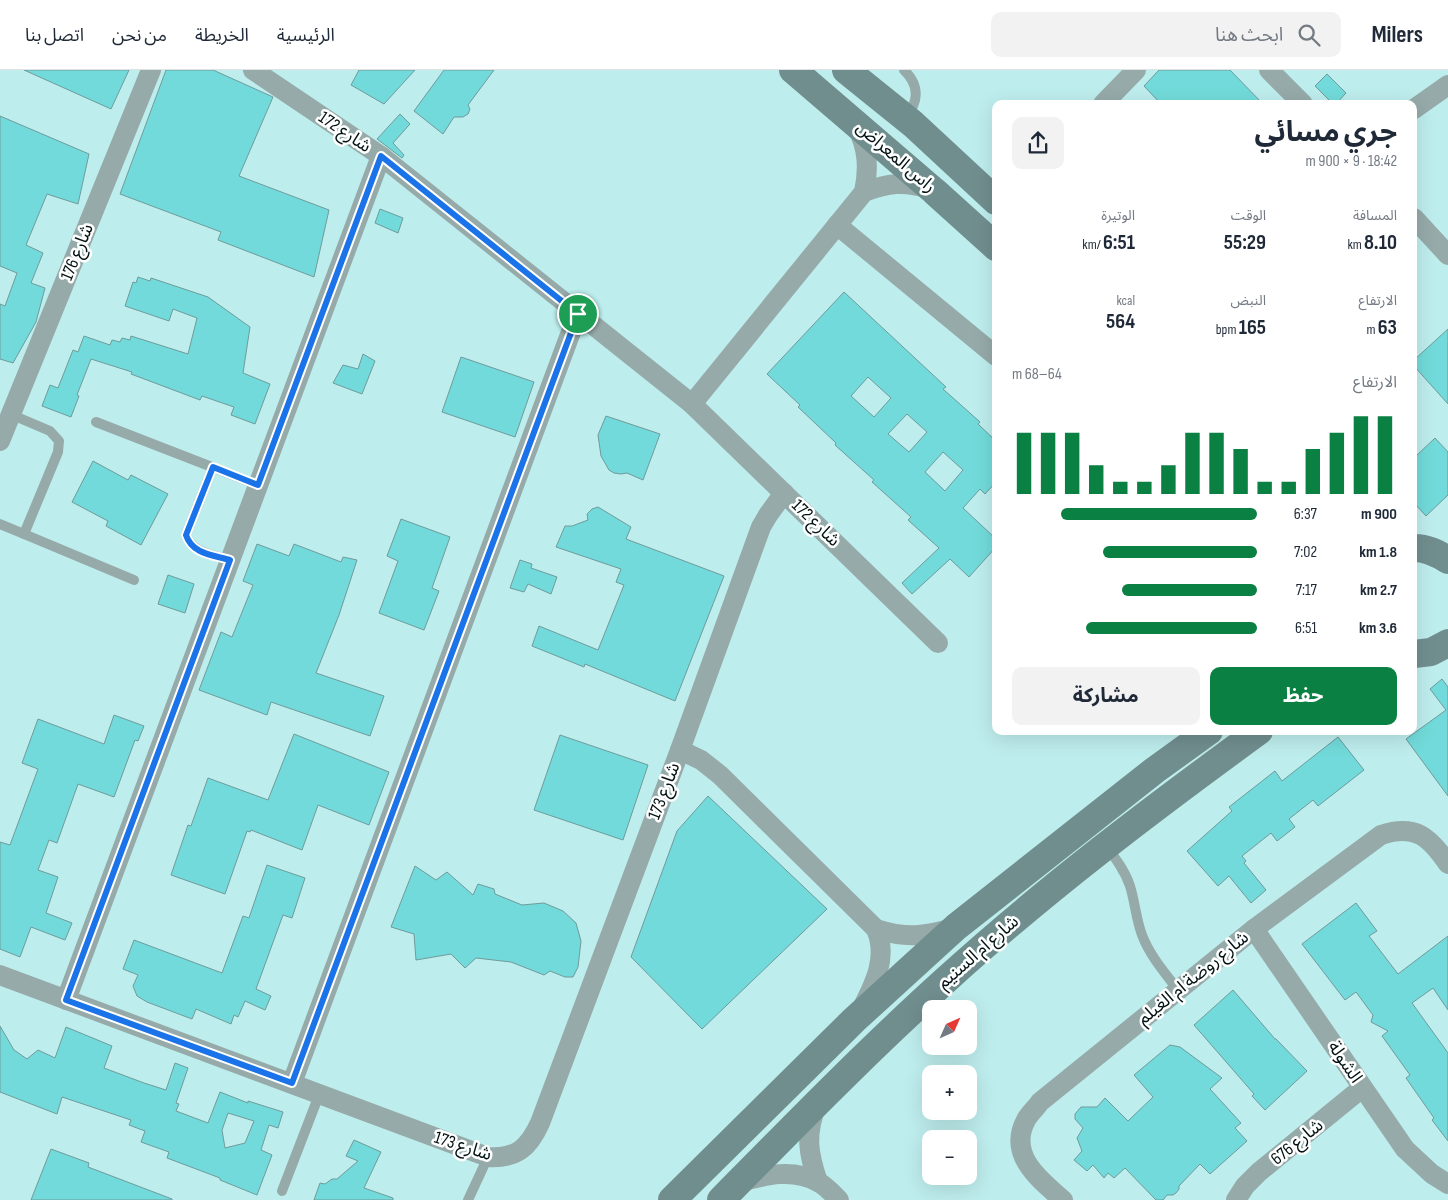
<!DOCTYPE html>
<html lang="ar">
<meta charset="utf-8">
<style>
body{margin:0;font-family:"Sofia Sans Condensed","Noto Sans Arabic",sans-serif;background:#f2f2f3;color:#1f2937;direction:rtl;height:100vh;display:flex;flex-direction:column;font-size:19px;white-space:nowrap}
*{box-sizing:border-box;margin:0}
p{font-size:16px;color:#747a83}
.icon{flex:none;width:28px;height:28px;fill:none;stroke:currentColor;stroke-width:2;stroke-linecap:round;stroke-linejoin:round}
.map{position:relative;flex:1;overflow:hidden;direction:ltr}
.sheet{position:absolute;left:992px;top:30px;width:425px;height:635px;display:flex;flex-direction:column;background:#fff;border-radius:10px;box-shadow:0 5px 20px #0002;direction:rtl}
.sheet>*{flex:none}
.needle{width:32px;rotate:45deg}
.fabs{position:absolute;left:922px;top:930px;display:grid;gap:10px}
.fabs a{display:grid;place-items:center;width:55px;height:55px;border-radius:10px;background:#fff;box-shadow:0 5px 20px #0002;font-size:25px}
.pin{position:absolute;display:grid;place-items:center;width:42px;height:42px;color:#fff;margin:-21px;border:2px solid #fff;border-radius:50%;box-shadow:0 1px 5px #0007}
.round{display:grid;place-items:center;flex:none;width:52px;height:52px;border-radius:10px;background:#f2f2f3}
.head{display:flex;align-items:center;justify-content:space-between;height:85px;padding:0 20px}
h1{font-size:28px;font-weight:700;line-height:38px}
.metrics{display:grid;grid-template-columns:repeat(3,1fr);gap:8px;height:85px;padding:5px 20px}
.metrics div{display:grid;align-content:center}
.metrics b{font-size:21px;font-weight:700}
.metrics small{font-size:14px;font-weight:400}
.metrics p{font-size:14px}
.chart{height:140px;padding:10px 20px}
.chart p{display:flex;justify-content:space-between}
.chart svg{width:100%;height:90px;margin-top:5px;stroke:#0b8043;stroke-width:6}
.button{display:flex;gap:10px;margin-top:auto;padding:10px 20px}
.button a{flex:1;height:58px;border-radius:10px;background:#0b8043;color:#fff;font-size:20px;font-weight:700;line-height:58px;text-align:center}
.button a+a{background:#f2f2f3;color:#1f2937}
ul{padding:0 20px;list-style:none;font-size:16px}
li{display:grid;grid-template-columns:80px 60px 1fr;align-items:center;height:38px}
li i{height:12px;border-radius:6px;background:#0b8043}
header{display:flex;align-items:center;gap:30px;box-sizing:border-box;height:70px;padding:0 25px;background:#fff;border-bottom:1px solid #e0e1e3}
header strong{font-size:24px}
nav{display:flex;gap:28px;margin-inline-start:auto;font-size:18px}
.search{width:350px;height:45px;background:#f2f2f3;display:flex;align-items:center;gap:12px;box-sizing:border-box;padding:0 18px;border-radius:10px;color:#747a83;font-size:19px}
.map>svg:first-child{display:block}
</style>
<header>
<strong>Milers</strong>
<div class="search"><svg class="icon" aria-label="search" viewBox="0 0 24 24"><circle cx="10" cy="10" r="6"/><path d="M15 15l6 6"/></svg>ابحث هنا</div>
<nav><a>الرئيسية</a><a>الخريطة</a><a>من نحن</a><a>اتصل بنا</a></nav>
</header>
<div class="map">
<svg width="1448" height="1130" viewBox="0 0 1448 1130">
<rect width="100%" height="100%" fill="#beeded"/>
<g fill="#72dada" stroke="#6f9b9b" fill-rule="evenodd">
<path d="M24,0H129L111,39Z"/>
<path d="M166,0H213L273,27L239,106L329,140L314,207L218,170L221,162L120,124Z"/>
<path d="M359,0H415L384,34L351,15Z"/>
<path d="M444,0H494L468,35L470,39L468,44L463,47H454L443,64L414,41Z"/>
<path d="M1159,0H1230L1263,34H1161L1144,16Z"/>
<path d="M1327,4L1346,23L1336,34H1333L1315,16Z"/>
<path d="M400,44L410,54L393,73L404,85L402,88L377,69Z"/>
<path d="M0,46L89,84L78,134L47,124L26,175L43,183L31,213L45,218L36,252L13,293L0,289V234L5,236L17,203L0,196Z"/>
<path d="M380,139L403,148L398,163L375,153Z"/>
<path d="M138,207L150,211L151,208L208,227L250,257L243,303L270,314L255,354L231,345L234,337L202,326L200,330L131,304L132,302L91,289L77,325L79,326L71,347L42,336L50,315L58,318L73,280L78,282L84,266L110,275L112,270L120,272L122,268L130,270L131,266L188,284L197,248L173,239L169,251L125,236L133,212L136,213Z"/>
<path d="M844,222L946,317L943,319L980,352L978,354L996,371V412L985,424L980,419L963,438L996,469V477L969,507L950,489L912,524L902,513L939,478L908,450L911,447L872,412L874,410L835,375L836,373L798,337L800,335L767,304ZM868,307L891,328L874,347L851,326ZM907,344L927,362L909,382L888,364ZM943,382L963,400L945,421L925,402Z"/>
<path d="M1448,259V334L1414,296V290Z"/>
<path d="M363,284L375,291L362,324L333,313L343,295L358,299Z"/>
<path d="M461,287L534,312L515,367L442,342Z"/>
<path d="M606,346L660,364L643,410L627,403L621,404L614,403L609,400L601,386L598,365Z"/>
<path d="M1435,368L1448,382V425L1426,446L1414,433V388Z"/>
<path d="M93,391L128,410L131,405L168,424L141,475L106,456L108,451L72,432Z"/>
<path d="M598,437L631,457L626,469L724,506L675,631L585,594L584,597L532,576L539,556L598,580L624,515L616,512L621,499L556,477L565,456H572L588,450L587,444L592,439Z"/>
<path d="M401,449L450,467L432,518L439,521L424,560L379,543L398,491L387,486Z"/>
<path d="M257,474L289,486L294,474L341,492L343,487L357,490L339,545L316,603L384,626L370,666L271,632L267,645L199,620L221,562L232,567L253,515L243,511Z"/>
<path d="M520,490L532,494L531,498L557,507L551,524L528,514L524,522L510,518Z"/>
<path d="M168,505L194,514L185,543L158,534Z"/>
<path d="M1442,609L1448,617V726L1406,669L1446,640L1430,619Z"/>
<path d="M114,645L144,656L138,671L135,670L114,727L78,714L57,773L49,770L38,800L58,807L46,843L72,853L65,870L31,857L20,887L0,879V772L10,775L38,699L22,693L38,649L104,674Z"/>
<path d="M294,664L389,702L369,755L318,735L302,780L251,760L250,762L247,761L225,824L171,805L188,755L191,756L208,708L268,730Z"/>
<path d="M560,665L648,695L623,770L534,740Z"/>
<path d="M1338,667L1364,700L1318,736L1313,730L1289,749L1295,757L1277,771L1271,763L1242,786L1246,791L1244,793L1266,820L1251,833L1229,806L1218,816L1187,781L1232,741L1229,737L1275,701L1282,711Z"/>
<path d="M708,726L827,839L702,959L631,887L677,761Z"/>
<path d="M267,795L305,808L292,848L283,845L256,919L271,926L265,940L245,931L238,947L234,945L231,954L196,939L192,949L147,932L137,926L133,916L138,905L123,899L134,870L222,903L243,846L249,848Z"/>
<path d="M415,796L436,810L447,802L473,825L478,814L494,819L495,824L522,835L544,833L563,841L576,853L581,871L578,897L573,907H565L550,901L544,905L511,892L476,888L465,898L451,884L416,890L414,864L391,857Z"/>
<path d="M1356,833L1377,861L1369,866L1398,904L1448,866V940L1433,918L1412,933L1448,983V1071L1432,1050L1434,1048L1406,1008L1410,1005L1382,966L1388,961L1371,952L1373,945L1356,922L1345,930L1302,874Z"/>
<path d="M1233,920L1275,969H1276L1307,1001L1265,1040L1252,1026L1254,1024L1194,955Z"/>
<path d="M0,956L14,980L27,989L38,980L55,988L66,957L112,976L104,998L144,1013L166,1020L175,993L188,998L176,1033L179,1034L176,1041L208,1053L220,1022L248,1033V1031L283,1042L278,1058L269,1055L261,1080L272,1085L257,1125L220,1110V1108L167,1088L169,1082L141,1072L145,1061L129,1055L131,1050L62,1027L57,1044L0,1022ZM228,1043L254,1051L245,1073L225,1078L222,1060Z"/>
<path d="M1170,975L1180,977L1222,1008L1210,1019L1241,1053L1235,1058L1247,1071L1210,1104L1200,1094L1179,1116V1119L1176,1123L1173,1125H1167L1163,1130H1156L1125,1098L1114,1108L1108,1103L1104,1108L1093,1095L1087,1101L1074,1090L1082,1081L1077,1068L1083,1058L1075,1049V1044L1081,1037H1097L1105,1028L1128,1051L1153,1027L1134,1005Z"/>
<path d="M354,1070L381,1082L364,1118L393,1128V1130H314L320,1113L325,1114L332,1109H337L358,1091L346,1086Z"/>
<path d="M51,1079L89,1093L88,1097L172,1129V1130H31Z"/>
</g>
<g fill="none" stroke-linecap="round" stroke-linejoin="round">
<g stroke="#96aaa9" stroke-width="10">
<path d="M904,0C919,14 920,32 905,47"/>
<path d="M96,352L258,415"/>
<path d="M213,397L186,465C192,483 213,485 230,490"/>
<path d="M0,454L24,464L58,382L59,371L50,361L10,344"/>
<path d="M24,464L134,510"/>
<path d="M1106,776C1116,789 1125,801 1130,816C1135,832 1136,849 1142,865C1150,886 1165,903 1178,920"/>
<path d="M282,1121L319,1025"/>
<path d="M468,1130L488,1087"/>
</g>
<g stroke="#96aaa9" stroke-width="20">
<path d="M253,0L381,86L692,334L938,573"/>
<path d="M1269,0L1303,34"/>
<path d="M1103,34L1136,0"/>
<path d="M1414,39L1448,15"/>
<path d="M864,122C888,113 904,111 930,119"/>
<path d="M1414,148L1448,185"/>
<path d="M837,155L996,286"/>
<path d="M692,334L864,122C869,98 868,78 856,55"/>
<path d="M0,371L151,0"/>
<path d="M680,680L701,690L720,705L876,859C888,887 875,913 862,938"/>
<path d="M876,859C908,869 923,866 955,858"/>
<path d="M1254,859L1405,1079L1432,1104L1448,1114"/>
<path d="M0,905L488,1087C517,1089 529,1077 540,1053L680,680L761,457L768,445L784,423"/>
<path d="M66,930L381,86"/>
<path d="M292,1013L578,243"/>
<path d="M817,1034C805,1064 808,1083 818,1112"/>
<path d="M740,1112C766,1105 793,1098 818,1112C826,1116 833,1124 839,1130"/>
<path d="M1063,1130C1040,1110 1007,1085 1026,1050C1029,1044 1036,1038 1040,1032L1254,859L1381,765C1415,754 1429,766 1448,794"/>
<path d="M1236,1130L1245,1116L1259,1102L1362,1018"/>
</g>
<g stroke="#718e8e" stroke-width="28">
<path d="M793,0L934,121L996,177"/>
<path d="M846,0L913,54L996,131"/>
<path d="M1414,478C1427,478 1437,483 1448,490"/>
<path d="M1414,584L1431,582L1448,573"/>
<path d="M672,1130L854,950L956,857L1155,700L1209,661"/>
<path d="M721,1130C795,1055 869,979 948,908C1046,819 1152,739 1259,661"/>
</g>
</g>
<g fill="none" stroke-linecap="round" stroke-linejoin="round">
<defs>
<path id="route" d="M381,86L578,244L292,1013L66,930L230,490C213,485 192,484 186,465L213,397L258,415Z"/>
</defs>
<use href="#route" stroke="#fff" stroke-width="10"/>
<use href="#route" stroke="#1a73e8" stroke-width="6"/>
</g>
<g text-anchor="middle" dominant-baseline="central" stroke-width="5" stroke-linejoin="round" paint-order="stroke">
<g font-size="18" fill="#021212" stroke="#fff">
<text transform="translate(345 62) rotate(34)">شارع 172</text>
<text transform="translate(896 87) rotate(41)">راس المعراض</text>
<text transform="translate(77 182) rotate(-68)">شارع 176</text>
<text transform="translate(816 453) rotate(44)">شارع 172</text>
<text transform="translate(664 721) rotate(-69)">شارع 173</text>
<text transform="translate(978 882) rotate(-41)">شارع ام السنيم</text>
<text transform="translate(1193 908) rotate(-39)">شارع روضة ام الغيلم</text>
<text transform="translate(1345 992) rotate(56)">الشولة</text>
<text transform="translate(1297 1072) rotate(-39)">شارع 676</text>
<text transform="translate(463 1076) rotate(18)">شارع 173</text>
</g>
</g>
</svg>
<div class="fabs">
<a><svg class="needle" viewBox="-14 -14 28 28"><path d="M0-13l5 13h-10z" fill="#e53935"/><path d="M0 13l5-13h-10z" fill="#747a83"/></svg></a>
<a>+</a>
<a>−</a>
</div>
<div class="pin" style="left:578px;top:244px;background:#1e9e55"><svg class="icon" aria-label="arrive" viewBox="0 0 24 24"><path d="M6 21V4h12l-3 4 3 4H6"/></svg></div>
<section class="sheet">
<div class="head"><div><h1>جري مسائي</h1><p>18:42 · 9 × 900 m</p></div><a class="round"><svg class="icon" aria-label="share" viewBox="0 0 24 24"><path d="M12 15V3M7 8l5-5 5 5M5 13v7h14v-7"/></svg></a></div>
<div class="metrics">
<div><p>المسافة</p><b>8.10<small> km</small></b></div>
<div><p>الوقت</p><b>55:29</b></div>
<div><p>الوتيرة</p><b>6:51<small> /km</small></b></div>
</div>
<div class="metrics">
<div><p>الارتفاع</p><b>63<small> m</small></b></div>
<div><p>النبض</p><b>165<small> bpm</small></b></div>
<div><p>kcal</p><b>564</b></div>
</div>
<div class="chart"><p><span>الارتفاع</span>64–68 m</p>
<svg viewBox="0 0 160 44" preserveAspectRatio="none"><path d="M5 44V14M15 44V14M25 44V14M35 44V30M45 44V38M55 44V38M65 44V30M75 44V14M85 44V14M95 44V22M105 44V38M115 44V38M125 44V22M135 44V14M145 44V6M155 44V6"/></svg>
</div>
<ul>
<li><b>900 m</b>6:37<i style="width:80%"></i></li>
<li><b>1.8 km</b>7:02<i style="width:63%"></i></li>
<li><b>2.7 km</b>7:17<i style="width:55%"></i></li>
<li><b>3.6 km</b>6:51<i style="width:70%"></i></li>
</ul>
<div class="button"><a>حفظ</a><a>مشاركة</a></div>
</section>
</div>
